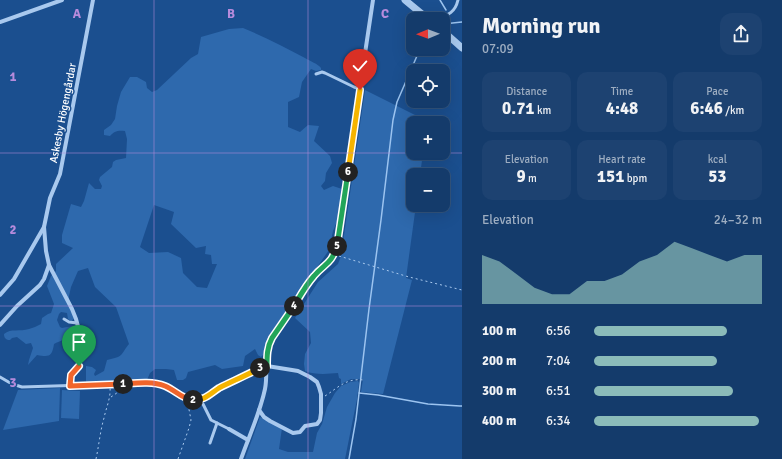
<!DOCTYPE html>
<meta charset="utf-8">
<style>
body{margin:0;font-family:Signika,sans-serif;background:#1d4271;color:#f1f3f6;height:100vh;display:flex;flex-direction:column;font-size:15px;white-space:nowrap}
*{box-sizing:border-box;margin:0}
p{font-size:13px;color:#9dadc1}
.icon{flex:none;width:22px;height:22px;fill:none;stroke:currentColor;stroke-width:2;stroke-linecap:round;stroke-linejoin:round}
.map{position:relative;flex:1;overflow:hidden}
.panel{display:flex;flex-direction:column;background:#143b6b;width:320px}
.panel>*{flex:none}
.needle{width:26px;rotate:269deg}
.fabs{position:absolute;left:406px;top:12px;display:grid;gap:8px}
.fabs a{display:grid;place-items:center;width:44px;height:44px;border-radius:8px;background:#143b6b;box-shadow:0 4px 16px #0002,0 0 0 1px #33557e;font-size:20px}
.pin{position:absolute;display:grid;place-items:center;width:34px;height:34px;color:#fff;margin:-41px -17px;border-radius:50% 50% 50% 0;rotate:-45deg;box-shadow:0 0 4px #0007}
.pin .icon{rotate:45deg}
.km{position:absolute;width:20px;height:20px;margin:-10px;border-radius:50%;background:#222;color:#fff;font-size:11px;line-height:20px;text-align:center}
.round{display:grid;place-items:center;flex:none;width:42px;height:42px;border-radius:12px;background:#1d4271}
.head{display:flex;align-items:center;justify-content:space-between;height:68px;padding:0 20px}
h1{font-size:22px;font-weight:700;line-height:30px}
.stats{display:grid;grid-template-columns:repeat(3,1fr);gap:6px;height:68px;padding:4px 20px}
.stats div{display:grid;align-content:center;border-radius:10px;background:#1d4271;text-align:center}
.stats b{font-size:17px;font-weight:700}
.stats small{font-size:11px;font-weight:400}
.stats p{font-size:11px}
.chart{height:112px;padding:8px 20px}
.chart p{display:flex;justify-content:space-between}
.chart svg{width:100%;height:72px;margin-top:4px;fill:#8bbbb9;opacity:.7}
ul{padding:0 20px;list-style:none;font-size:13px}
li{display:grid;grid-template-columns:64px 48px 1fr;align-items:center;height:30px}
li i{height:10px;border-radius:5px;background:#8bbbb9}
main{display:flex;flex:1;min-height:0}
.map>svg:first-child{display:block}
</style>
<main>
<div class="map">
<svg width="462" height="459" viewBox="0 0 462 459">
<rect width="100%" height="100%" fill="#1b4f8f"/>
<g fill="#2e69ad" fill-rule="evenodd">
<path d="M243,28C265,37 285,47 305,58C310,61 318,64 321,68V70L316,71L311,69L302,82L299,97L288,102V127L300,132L308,125L319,126L314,141L330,156L332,163L326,173L325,181L321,186L324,190L333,186L342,189L338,219L333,231L329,250L271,333L265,345L263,355L261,357L258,355L255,349L245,356L243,366L222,369L215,365L188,372L186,378L183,380H177L174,370L166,369H155L150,373L147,380L86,383V366L92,367L96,370L94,374L95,376L104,371L107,360C111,359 115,358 118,357C123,355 125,348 129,344L116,307L95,287L88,268L78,271L71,287L69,296V304L74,319L71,321L68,319L67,313L61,312L59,314L57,320L60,327L62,328L67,327L74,326L76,338C67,338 62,340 54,344C52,357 49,357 37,355L28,365L29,360L33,348L31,343L26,344L17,337L12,338L10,340C6,340 4,338 4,334C11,328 20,332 29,329C33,328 37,326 41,324L42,318L48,314L51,313L54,304L47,286L51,276L56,271V264L73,248L62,243V235L71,204L81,207L84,201L89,183L95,189H101L102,186L99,180L100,177L112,167L113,162L116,160L126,158L127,139L125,131C118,130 114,131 110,136L104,135V130L111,125L115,119L117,106L121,92L130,77H137L146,82L147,88L152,92L157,90L191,58L198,54L201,37L229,29ZM154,205L174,212L171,224L196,248L206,246L205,254L211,255L212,264H217L207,288L197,287L183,273L181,258L168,252L149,253L140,247Z"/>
<path d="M365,90L427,121V123H413V153H423L420,175H413V205H416L406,278L412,280L383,394L361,392L363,379H351L341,384V379L339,378L338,373C327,374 315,375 305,371L304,364L305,354L311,343L310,332L295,318L318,282L338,264L341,256Z"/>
<path d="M358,381L359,383L357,399L345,459H245L260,417L282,428L279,449L288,452H313L317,433L322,424L327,407L335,393L341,386L350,382Z"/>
<path d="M60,388L59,421L3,430L18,390Z"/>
<path d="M62,390L80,391L79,419L61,418Z"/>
</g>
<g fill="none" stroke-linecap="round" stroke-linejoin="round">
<g stroke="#9cc4f0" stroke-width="1.5">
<path d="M440,0L446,10"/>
<path d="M443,24L462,22"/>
<path d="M359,393L378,395L428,404L460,406H462"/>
<path d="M349,459L356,419L369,309L381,220L393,120L397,102L420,49"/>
</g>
<g stroke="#a9c9ee" stroke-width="1" stroke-dasharray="2 3" stroke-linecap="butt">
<path d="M339,256L409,277L462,290"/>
<path d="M325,396C339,387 346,378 364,380"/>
<path d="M111,397L124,388"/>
<path d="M96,459C99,445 100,432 104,418C106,408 111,398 110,387"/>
<path d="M178,459L189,428L191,420L188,404"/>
</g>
<g stroke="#a9c9ee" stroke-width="3">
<path d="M436,19C448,15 455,13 458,0"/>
<path d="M316,74L322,72L325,73L354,87L360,89"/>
<path d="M64,319L69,322L77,323"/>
<path d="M0,377L12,384L22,387L149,383L160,384L167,386L186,399L198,401L203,404L211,420L229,429"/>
<path d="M70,386C70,382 70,378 71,375C74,367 82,369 79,358L72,354L71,351"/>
<path d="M210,443L217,423"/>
</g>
<g stroke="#a9c9ee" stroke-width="4">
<path d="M0,22L62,0"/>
<path d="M44,227L46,251L49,265L72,309L76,319L79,330L78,341L71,351"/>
<path d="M0,295L14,279L44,227L50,198L60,174L93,0"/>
<path d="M0,325L17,306L40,285L44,279L49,265"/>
<path d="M198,401L209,396L219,389L262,368L267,366L292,370L298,371L310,377L317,382L319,387L321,394V413L320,420L317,424L305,426L300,432L293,433L270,421L264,417L259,410"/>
<path d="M229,429L248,440"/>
<path d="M241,459C249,436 260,413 265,389C268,375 264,358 269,344C273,334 280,326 286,318C294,305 302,292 311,279C318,271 330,265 334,255C336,252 336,249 337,246L351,147L373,0"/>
</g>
<g stroke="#a9c9ee" stroke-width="7">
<path d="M405,0L428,19"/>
<path d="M443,31L462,48"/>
</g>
</g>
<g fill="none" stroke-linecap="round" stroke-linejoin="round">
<defs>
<path id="split-1" d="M79,366L71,375L70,386L123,384"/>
<path id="split-2" d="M123,384C137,383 152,381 165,386C175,390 182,399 193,400"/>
<path id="split-3" d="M193,400C204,401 211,393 219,388C233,381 247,375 260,368"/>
<path id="split-4" d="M260,368L267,366C267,356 267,347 272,338L294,306"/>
<path id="split-5" d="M294,306C300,296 306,285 314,276C325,263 331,265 337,246"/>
<path id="split-6" d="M337,246L348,172"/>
<path id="split-7" d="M348,172L360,90"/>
</defs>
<use href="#split-1" stroke="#fff" stroke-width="8"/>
<use href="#split-2" stroke="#fff" stroke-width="8"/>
<use href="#split-3" stroke="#fff" stroke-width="8"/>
<use href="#split-4" stroke="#fff" stroke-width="8"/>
<use href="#split-5" stroke="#fff" stroke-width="8"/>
<use href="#split-6" stroke="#fff" stroke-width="8"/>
<use href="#split-7" stroke="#fff" stroke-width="8"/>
<use href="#split-1" stroke="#f0652b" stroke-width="5"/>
<use href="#split-2" stroke="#f0652b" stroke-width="5"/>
<use href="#split-3" stroke="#f5b400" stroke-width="5"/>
<use href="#split-4" stroke="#22a559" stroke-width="5"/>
<use href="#split-5" stroke="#22a559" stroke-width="5"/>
<use href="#split-6" stroke="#22a559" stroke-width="5"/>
<use href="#split-7" stroke="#f5b400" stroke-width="5"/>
</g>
<path fill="none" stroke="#b68bdc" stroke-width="1" stroke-opacity="0.55" d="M154,0V459M308,0V459M0,153H413M413,153H443M443,153H462M0,306H462"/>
<g text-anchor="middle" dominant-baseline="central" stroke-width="3" stroke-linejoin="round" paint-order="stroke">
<g font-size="11" fill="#fff" stroke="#1b4f8f">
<text transform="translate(63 113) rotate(-79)">Askesby Högengårdar</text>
</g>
</g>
<g font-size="13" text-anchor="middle" font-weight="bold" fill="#b68bdc" stroke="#1b4f8f" stroke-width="3" stroke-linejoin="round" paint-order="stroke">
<text x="77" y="18">A</text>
<text x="231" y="18">B</text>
<text x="385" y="18">C</text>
<text x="13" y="81">1</text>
<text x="13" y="234">2</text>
<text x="13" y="387">3</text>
</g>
</svg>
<div class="fabs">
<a><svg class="needle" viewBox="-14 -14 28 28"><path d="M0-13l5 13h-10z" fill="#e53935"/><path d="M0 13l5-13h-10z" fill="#9dadc1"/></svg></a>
<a><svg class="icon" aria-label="locate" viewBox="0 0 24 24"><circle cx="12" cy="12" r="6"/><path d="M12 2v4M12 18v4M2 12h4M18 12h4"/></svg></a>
<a>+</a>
<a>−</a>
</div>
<div class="pin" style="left:79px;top:366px;background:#1e9e55"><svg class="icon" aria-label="arrive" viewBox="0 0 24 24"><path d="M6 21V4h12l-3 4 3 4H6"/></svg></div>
<div class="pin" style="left:360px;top:90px;background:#d93025"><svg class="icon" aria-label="check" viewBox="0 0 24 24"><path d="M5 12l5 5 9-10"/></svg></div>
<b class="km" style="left:123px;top:384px">1</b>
<b class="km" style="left:193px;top:400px">2</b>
<b class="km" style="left:260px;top:368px">3</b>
<b class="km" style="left:294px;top:306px">4</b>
<b class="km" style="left:337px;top:246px">5</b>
<b class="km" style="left:348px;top:172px">6</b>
</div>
<section class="panel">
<div class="head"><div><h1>Morning run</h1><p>07:09</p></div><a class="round"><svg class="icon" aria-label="share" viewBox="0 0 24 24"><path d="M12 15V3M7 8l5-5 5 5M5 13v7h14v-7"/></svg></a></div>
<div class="stats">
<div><p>Distance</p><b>0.71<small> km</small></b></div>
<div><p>Time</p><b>4:48</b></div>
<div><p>Pace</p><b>6:46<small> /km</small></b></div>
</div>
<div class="stats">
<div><p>Elevation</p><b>9<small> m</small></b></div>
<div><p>Heart rate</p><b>151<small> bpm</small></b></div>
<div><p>kcal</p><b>53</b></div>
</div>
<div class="chart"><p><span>Elevation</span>24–32 m</p>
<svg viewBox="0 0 160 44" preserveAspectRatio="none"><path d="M0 44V14L10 18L20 26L30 34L40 38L50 38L60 30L70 30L80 26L90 18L100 14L110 6L120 10L130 14L140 18L150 14L160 14V44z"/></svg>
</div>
<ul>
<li><b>100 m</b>6:56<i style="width:79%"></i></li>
<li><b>200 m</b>7:04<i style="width:73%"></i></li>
<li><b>300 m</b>6:51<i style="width:83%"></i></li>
<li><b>400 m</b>6:34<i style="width:98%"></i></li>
</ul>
</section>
</main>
